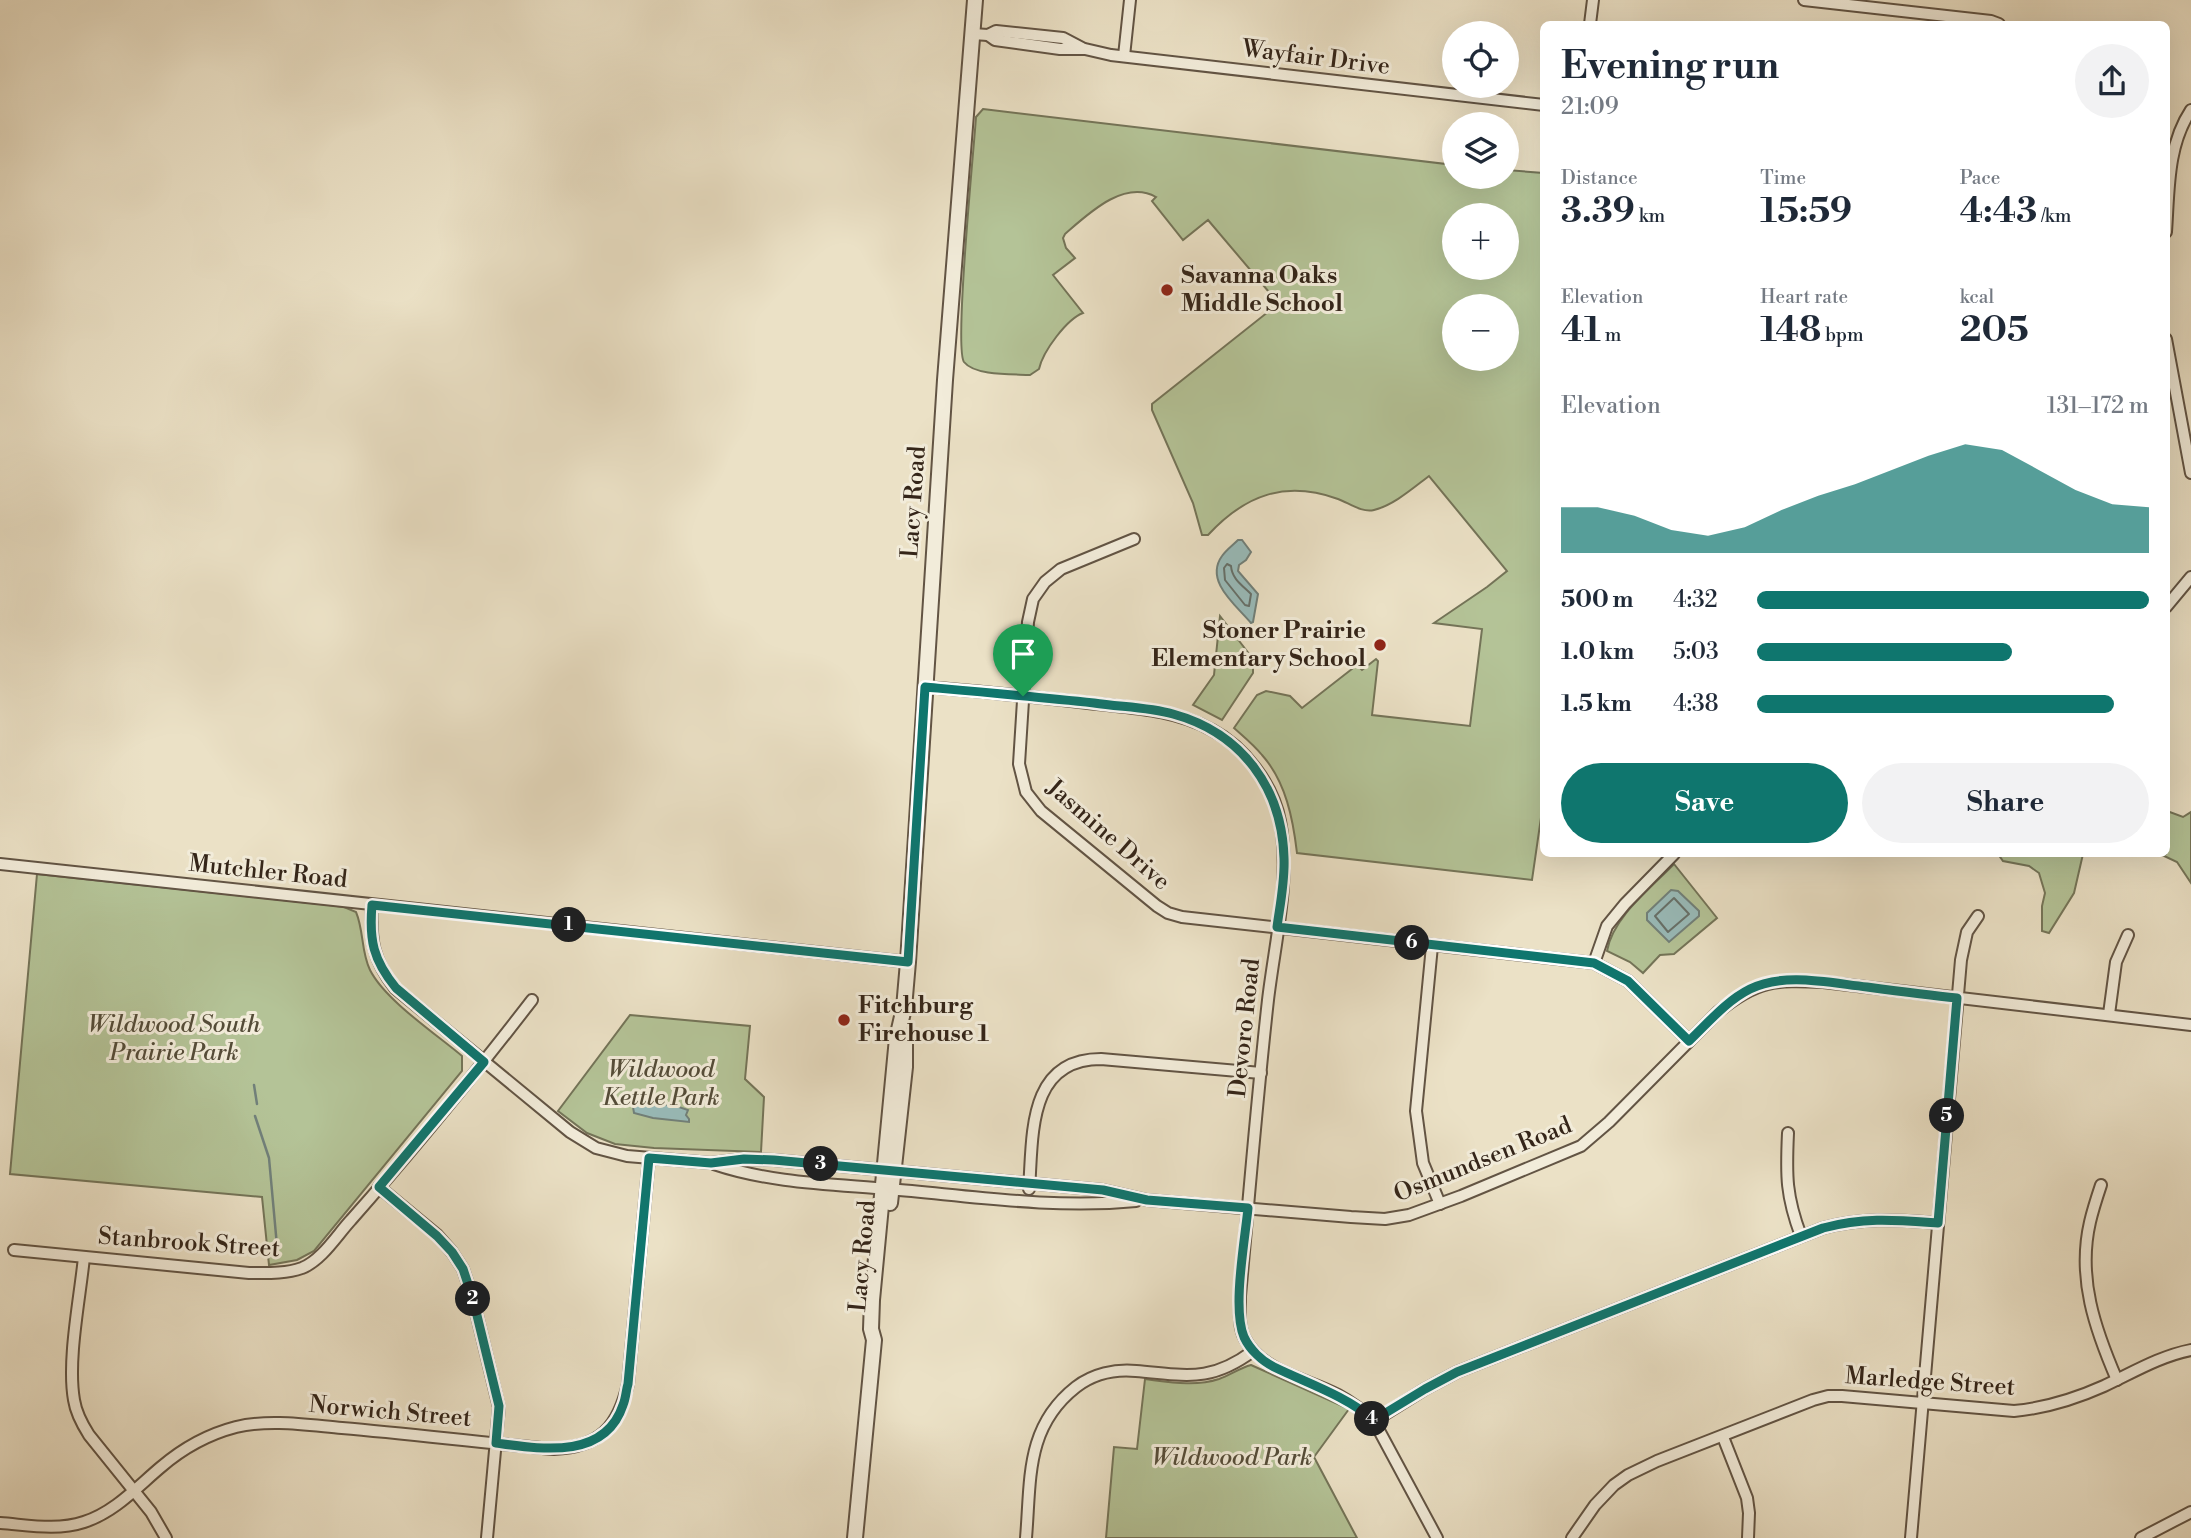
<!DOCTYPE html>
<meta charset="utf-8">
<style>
body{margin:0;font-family:"Libre Bodoni",serif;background:#f2f2f3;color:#1f2937;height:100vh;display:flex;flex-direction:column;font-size:26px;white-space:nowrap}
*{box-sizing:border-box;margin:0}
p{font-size:23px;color:#747a83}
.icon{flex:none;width:38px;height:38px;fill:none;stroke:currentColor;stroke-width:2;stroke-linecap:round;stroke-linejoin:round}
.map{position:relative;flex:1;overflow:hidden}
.drawer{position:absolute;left:1540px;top:21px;width:630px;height:836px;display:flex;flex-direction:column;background:#fff;border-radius:10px;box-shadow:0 7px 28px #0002}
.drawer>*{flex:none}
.controls{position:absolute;left:1442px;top:21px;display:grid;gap:14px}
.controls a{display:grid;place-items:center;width:77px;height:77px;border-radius:50%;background:#fff;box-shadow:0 7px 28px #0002;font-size:35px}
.pin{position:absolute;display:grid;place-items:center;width:60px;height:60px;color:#fff;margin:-72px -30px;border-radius:50% 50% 50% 0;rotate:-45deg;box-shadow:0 0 7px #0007}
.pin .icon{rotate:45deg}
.km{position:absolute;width:35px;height:35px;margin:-18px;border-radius:50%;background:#222;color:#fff;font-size:19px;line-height:35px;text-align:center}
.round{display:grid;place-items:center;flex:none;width:74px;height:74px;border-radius:37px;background:#f2f2f3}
.headline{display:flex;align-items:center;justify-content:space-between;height:119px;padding:0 21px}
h1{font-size:38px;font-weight:700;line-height:52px}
.stats{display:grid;grid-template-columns:repeat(3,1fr);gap:10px;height:119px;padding:7px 21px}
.stats div{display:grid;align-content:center}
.stats b{font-size:35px;font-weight:700}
.stats small{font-size:19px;font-weight:400}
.stats p{font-size:19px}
.chart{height:196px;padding:14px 21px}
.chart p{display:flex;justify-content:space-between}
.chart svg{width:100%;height:126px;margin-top:7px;fill:#0f766e;opacity:.7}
.primary-button{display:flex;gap:14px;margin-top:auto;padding:14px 21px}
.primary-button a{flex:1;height:80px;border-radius:42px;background:#0f766e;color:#fff;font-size:28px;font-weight:700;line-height:80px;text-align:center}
.primary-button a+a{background:#f2f2f3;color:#1f2937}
ul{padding:0 21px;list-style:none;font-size:23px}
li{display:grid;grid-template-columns:112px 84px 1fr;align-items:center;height:52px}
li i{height:18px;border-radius:9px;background:#0f766e}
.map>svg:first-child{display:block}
</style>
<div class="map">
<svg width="2191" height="1538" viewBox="0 0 2191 1538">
<rect width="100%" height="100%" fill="#ebe1c6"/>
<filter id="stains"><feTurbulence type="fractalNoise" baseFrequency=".00286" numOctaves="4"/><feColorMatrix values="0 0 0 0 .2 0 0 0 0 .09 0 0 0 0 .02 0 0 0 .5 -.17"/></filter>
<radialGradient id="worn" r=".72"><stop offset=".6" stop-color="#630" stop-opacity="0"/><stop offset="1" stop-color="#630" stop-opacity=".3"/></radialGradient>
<g fill="#b4c397" stroke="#747458" stroke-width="2" fill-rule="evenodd">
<path d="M983,109L1454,165V177H1507V170L1543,173L1544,797L1532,880L1297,853C1293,819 1286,782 1262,755C1254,745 1243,736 1234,728L1257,695L1266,691L1290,696L1302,708L1357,665L1362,670L1376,659L1378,661L1372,715L1470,726L1482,629L1434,623L1487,587L1507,571L1429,476C1413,488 1394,505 1374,510C1362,513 1349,503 1338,499C1285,480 1245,495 1208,535H1202L1193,503L1152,410V404L1268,312L1272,302L1269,292L1208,220L1183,240L1152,201L1156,197C1124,179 1088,214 1065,234L1063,238L1066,248L1075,258L1053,275L1083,313C1067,319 1043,351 1039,369L1030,375C1013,374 975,376 964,362C954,348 974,148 976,117ZM1454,215H1507V268H1454ZM1454,306H1507V359H1454Z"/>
<path d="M1220,616L1253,659V673L1222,720L1193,705L1214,675Z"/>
<path d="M2167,811L2183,817L2191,812V883L2177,862L2160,854H2166Z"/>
<path d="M1998,854H2083L2074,893L2049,933L2042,931V906L2045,893L2039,873L2029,866L2003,861Z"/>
<path d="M1674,864L1717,918L1674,954L1660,955L1643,973L1630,962L1607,951C1613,917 1651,888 1674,864Z"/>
<path d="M37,874L329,905L344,907L356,912C364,931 361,952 370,970C385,1000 436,1034 462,1056V1071L314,1251L297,1260L269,1265L262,1197L10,1174Z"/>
<path d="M630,1015L750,1026L745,1079L764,1097L761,1152L654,1148L615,1144L587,1133L558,1111Z"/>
<path d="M1251,1365L1349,1409L1314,1457L1357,1538H1106L1114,1447L1137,1449L1145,1379C1169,1382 1195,1387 1219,1379C1230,1375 1240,1368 1251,1365Z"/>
</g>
<g fill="#99bcbb" stroke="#71807a" stroke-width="2">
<path d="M1238,540H1242L1251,552L1246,560L1239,565L1238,571L1258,594L1253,622L1251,623C1236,605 1204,581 1222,556C1226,550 1233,545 1238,540Z"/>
<path d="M1671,890L1678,891L1699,911V916L1669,942L1647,920V913Z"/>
<path d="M639,1103L673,1105L688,1110L686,1115L689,1119V1122L653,1118L634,1113L633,1107Z"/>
</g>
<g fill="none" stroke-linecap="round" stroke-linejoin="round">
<g stroke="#66706a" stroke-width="2">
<path d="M1227,564L1231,566C1232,579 1242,585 1251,594L1249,606L1245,605L1225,580L1224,568Z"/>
<path d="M1674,898L1689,914L1668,932L1655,916Z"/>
</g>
<g stroke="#71807a" stroke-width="2.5">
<path d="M254,1085L257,1104"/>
<path d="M255,1116L269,1158L277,1246"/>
</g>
<defs>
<g id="minor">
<path d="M1804,0L1991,21L1999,24"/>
<path d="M1590,24L1593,0"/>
<path d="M973,34L988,35L996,31L1063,38L1082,48"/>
<path d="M988,35L995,40L1060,49H1085L1111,55L1544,105"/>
<path d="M1124,56L1130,0"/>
<path d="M2166,232C2169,190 2167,146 2191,110"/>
<path d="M2166,339L2191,473"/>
<path d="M1134,539L1061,569L1045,582L1033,599L1028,622L1019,764L1026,792L1041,811L1157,906L1168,913L1182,917L1594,963L1628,981L1689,1041"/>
<path d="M2166,607L2191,577"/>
<path d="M925,687C979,691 1034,697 1088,703C1130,708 1174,709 1212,730C1244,747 1273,784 1280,821C1291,879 1275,941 1268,1000C1257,1098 1249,1197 1240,1296C1240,1310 1238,1326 1245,1339C1262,1372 1308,1379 1338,1395C1351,1402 1363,1411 1374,1421L1437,1538"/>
<path d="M0,864L908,962"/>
<path d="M372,905C370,940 373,960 395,988L570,1132L596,1148L627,1156L711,1163L744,1159L774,1160L1103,1190L1147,1200L1351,1217L1385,1219L1409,1215L1461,1196L1581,1146L1609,1122L1718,1012C1757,980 1775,980 1823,982L2191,1025"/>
<path d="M1432,946L1416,1111L1423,1163L1440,1204"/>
<path d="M1594,963L1607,926L1625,904L1674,854"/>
<path d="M2109,1014L2116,962L2128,935"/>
<path d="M1788,1133C1786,1176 1786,1196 1801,1236"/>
<path d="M714,1164C770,1183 831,1184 889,1189C971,1196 1053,1209 1136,1201"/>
<path d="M2101,1185C2097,1197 2093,1209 2090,1222C2077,1278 2095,1329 2117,1380"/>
<path d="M379,1187L437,1235L452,1252L463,1269L473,1299L499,1407L487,1538"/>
<path d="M1029,1189C1033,1136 1027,1059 1101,1059L1261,1073"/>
<path d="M14,1250L249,1273C266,1273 285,1274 302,1268C322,1260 337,1235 351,1220C414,1149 474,1075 532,1000"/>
<path d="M84,1257C80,1298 67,1360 74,1400C76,1413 82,1424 89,1435L151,1512L166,1538"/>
<path d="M1374,1421L1425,1389L1457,1372L1823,1228C1865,1217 1896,1220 1938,1223"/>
<path d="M1723,1437L1747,1498L1749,1513L1748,1538"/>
<path d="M0,1523C28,1525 57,1531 84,1522C115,1512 137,1487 161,1467C182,1449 209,1434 236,1427C270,1419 307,1425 342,1428C413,1434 483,1443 554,1449C600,1447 618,1427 628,1384L649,1158"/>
<path d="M1026,1538C1031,1479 1025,1427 1076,1387C1093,1374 1115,1369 1136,1371C1186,1375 1210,1383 1253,1351"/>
<path d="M1572,1538L1595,1505L1614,1485L1628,1475L1657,1461L1813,1400L1828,1396H1842L2014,1411C2046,1408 2075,1399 2104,1386C2132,1373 2160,1356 2191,1350"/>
<path d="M1911,1538L1961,960L1967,932L1978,916"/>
<path d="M2141,1538L2191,1512"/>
</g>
<g id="tertiary">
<path d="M890,1203L905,1067V1039"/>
<path d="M855,1538L874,1340L871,1329L872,1300L897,1038L904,1008L908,962L945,380L975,0"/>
</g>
</defs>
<use href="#minor" stroke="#625444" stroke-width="14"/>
<use href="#tertiary" stroke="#625444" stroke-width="18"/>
<use href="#minor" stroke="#f2ecda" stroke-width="10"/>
<use href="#tertiary" stroke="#f2ecda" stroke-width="14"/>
</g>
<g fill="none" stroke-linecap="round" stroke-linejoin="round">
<defs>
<path id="route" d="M925,687C981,692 1038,697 1094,703C1120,707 1148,707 1173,714C1242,733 1282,788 1284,858C1285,881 1280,905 1277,927L1594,963L1628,981L1689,1041C1708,1023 1726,1001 1750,989C1784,972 1830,983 1867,987C1897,991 1927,995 1957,998L1938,1223C1895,1220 1865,1217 1823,1228L1457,1372L1425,1389L1374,1420C1344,1395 1309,1384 1274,1367C1262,1361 1250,1350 1244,1337C1232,1309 1245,1240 1248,1208L1147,1200L1103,1190L774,1160L744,1159L711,1163L649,1158L628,1384C626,1390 626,1398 623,1405C605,1460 541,1449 496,1443L499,1406L473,1299L463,1269L452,1252L437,1236L379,1187L484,1062L396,988C373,960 369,940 372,905L908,962Z"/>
</defs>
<use href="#route" stroke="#fff" stroke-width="14"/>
<use href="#route" stroke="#0f766e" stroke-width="9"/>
</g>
<g fill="#8f2418" stroke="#f2ecda" stroke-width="2.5">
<circle cx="1167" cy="290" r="7"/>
<circle cx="1380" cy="645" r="7"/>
<circle cx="844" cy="1020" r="7"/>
</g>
<g text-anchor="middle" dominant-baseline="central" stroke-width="6" stroke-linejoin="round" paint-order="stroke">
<g font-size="24" fill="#342519" stroke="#f2ecda">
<text transform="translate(1316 58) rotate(7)">Wayfair Drive</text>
<text transform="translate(914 502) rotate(-86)">Lacy Road</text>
<text transform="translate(1108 835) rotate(41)">Jasmine Drive</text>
<text transform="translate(268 872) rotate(6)">Mutchler Road</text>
<text transform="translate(1245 1028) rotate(-84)">Devoro Road</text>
<text transform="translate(1483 1160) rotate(-22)">Osmundsen Road</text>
<text transform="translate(189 1243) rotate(4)">Stanbrook Street</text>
<text transform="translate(863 1256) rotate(-85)">Lacy Road</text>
<text transform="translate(1930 1382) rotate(4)">Marledge Street</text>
<text transform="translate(390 1412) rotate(5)">Norwich Street</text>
</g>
<g font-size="24" font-weight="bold" fill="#342519" stroke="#f2ecda" text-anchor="start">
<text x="1181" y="276">Savanna Oaks<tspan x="1181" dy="28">Middle School</tspan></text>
<text x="1366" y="631" text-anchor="end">Stoner Prairie<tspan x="1366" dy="28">Elementary School</tspan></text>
<text x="858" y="1006">Fitchburg<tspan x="858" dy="28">Firehouse 1</tspan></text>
</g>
<g font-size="24" font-style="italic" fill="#544c38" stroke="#f2ecda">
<text x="174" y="1025">Wildwood South<tspan x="174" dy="28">Prairie Park</tspan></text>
<text x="661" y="1070">Wildwood<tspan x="661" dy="28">Kettle Park</tspan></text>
<text x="1232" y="1458">Wildwood Park</text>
</g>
</g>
<rect width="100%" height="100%" filter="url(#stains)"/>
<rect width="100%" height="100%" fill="url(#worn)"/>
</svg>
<div class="controls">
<a><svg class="icon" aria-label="locate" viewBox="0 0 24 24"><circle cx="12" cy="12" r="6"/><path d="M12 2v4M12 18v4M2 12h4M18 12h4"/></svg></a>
<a><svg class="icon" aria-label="layers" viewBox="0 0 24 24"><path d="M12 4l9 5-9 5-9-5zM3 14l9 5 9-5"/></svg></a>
<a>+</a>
<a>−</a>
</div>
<div class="pin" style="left:1023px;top:696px;background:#1e9e55"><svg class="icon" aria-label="arrive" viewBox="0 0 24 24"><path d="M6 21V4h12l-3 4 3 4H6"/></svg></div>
<b class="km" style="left:569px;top:925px">1</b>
<b class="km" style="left:473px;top:1299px">2</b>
<b class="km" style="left:821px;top:1164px">3</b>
<b class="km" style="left:1372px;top:1419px">4</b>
<b class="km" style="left:1947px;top:1116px">5</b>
<b class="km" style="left:1412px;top:943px">6</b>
<section class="drawer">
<div class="headline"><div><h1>Evening run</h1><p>21:09</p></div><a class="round"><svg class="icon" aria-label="share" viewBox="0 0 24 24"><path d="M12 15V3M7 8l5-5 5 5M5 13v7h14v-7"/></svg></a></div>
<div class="stats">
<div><p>Distance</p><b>3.39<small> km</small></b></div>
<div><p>Time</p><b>15:59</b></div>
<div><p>Pace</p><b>4:43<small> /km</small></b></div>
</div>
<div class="stats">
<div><p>Elevation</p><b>41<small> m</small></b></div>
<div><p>Heart rate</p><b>148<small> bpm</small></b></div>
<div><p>kcal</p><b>205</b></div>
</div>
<div class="chart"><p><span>Elevation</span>131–172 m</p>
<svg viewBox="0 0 160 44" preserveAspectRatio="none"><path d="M0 44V28L10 28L20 31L30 36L40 38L50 35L60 29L70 24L80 20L90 15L100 10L110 6L120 8L130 15L140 22L150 27L160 28V44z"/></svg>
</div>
<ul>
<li><b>500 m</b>4:32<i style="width:100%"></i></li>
<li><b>1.0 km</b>5:03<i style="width:65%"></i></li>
<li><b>1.5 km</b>4:38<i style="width:91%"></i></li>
</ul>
<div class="primary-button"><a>Save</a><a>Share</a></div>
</section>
</div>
